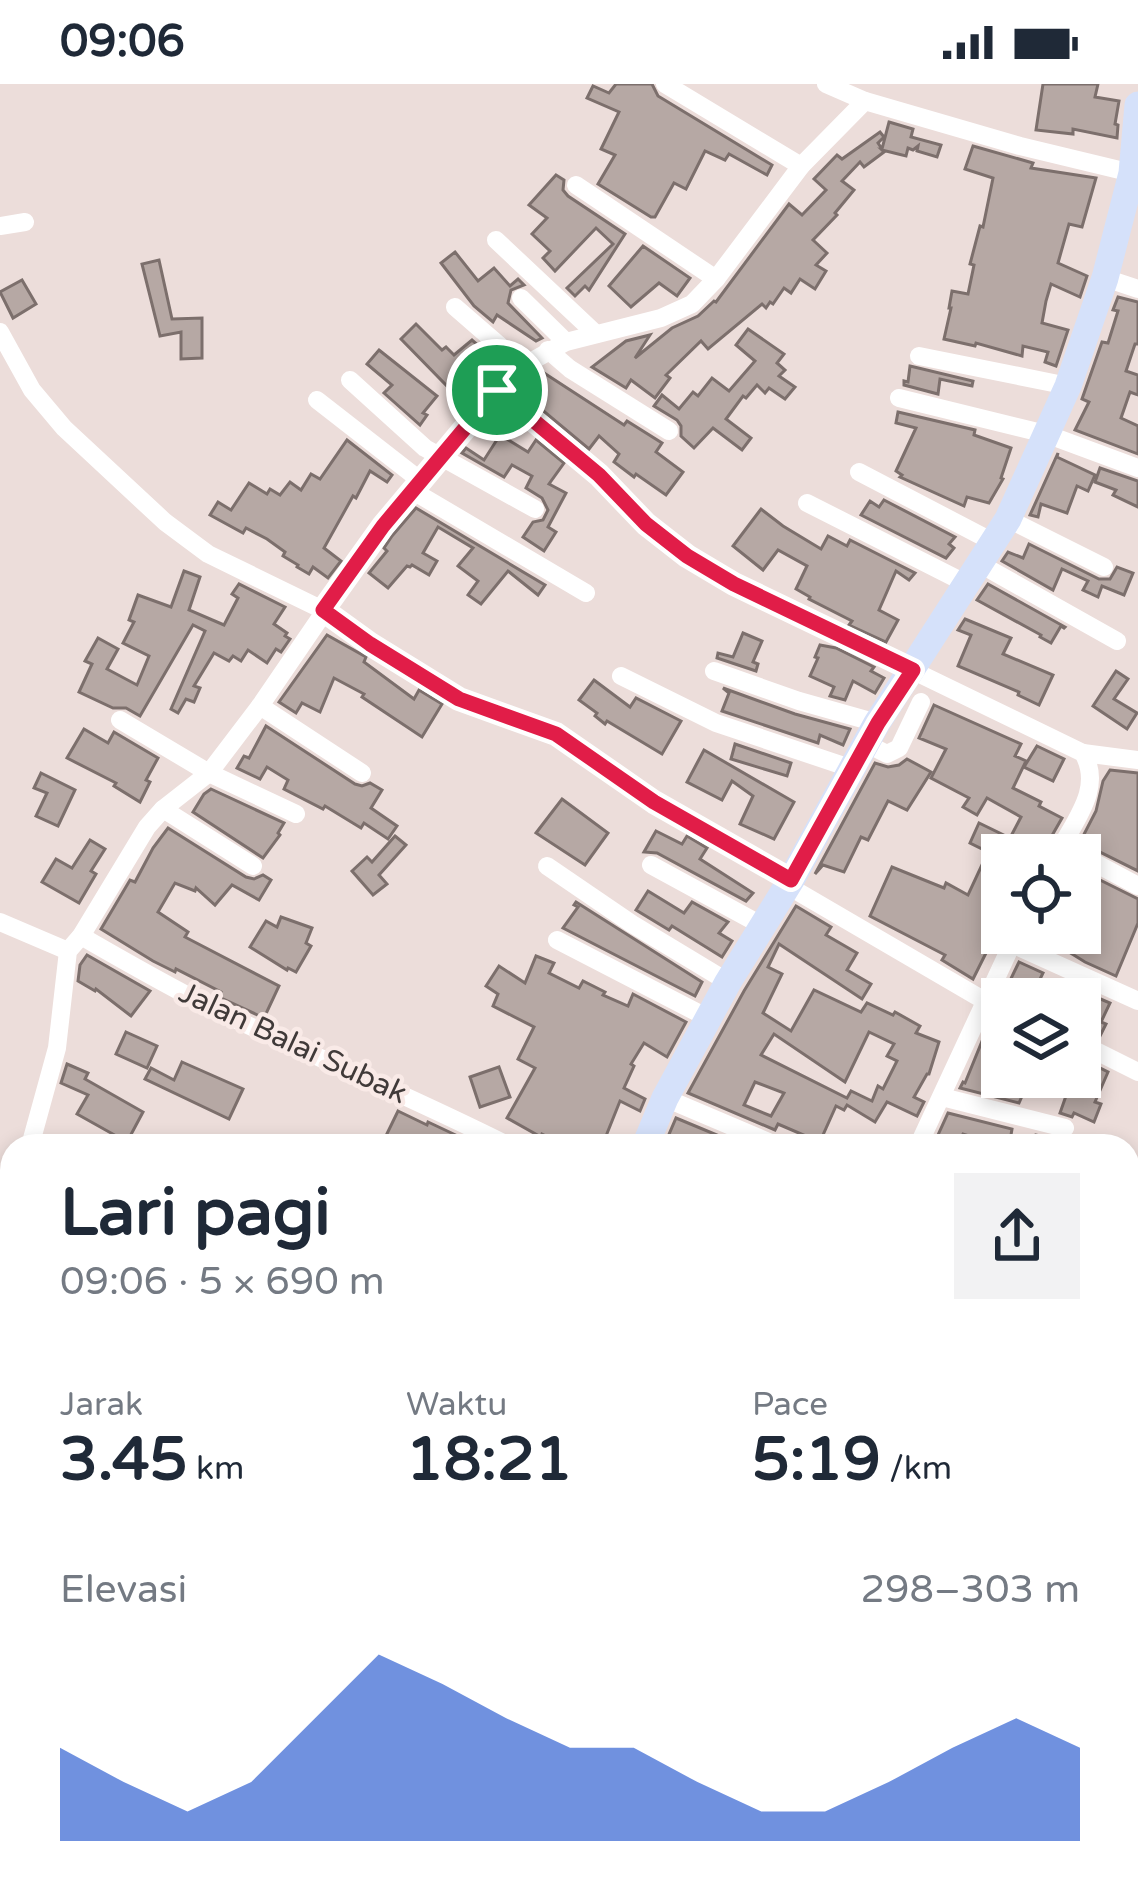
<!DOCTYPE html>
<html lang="id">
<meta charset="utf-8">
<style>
body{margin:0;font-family:"Varela Round",sans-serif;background:#f2f2f3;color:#1f2937;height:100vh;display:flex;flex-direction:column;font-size:45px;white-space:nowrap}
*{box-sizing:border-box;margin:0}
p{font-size:39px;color:#747a83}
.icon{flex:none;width:66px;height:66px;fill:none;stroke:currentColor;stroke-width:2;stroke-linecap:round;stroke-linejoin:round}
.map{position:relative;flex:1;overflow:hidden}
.sheet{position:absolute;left:0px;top:1050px;width:1140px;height:771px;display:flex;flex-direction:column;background:#fff;border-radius:36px 36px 0 0;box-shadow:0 6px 18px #0003}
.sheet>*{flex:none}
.controls{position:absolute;left:981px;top:750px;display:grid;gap:24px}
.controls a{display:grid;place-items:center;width:120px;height:120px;border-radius:0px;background:#fff;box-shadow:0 6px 18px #0003;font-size:60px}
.pin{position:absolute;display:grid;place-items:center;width:102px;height:102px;color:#fff;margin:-51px;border:6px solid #fff;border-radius:50%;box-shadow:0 3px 12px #0007}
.round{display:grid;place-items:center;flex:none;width:126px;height:126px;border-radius:0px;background:#f2f2f3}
.summary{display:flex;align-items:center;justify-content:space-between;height:204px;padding:0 60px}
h1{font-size:66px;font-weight:700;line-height:90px}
.stats{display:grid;grid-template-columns:repeat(3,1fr);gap:18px;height:204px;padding:12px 60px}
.stats div{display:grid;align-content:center}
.stats b{font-size:60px;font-weight:700}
.stats small{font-size:33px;font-weight:400}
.stats p{font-size:33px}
.chart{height:336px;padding:24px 60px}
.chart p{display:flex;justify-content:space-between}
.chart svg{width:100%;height:216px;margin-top:12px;fill:#3463d2;opacity:.7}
.status{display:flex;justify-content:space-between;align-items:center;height:84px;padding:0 60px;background:#fff;direction:ltr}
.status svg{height:33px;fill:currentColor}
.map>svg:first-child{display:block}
</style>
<div class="status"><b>09:06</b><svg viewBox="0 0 49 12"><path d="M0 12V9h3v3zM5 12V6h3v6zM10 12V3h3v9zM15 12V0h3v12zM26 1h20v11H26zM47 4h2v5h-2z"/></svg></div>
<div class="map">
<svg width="1138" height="1820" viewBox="0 0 1138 1820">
<rect width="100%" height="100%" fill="#ecddda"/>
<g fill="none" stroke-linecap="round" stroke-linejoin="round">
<g stroke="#94aee2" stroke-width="4.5">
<path d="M1128,1259L1138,1229"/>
<path d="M1128,1310V1319"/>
<path d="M1128,1474L1138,1482"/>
</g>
</g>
<g fill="#b6a8a4" stroke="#7c6f6c" stroke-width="3" fill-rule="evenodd">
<path d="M616,0H652L658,12L772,81L767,91L729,70L725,76L705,67L686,105L674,99L655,133H651L598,100L615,71L601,65L619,28L587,14L593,2L609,9Z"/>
<path d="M1043,0H1098L1095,13L1119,17L1115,40L1118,41L1117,54L1073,45V50L1036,46Z"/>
<path d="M889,38L913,45L911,53L941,61L937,73L917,67L918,62L913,66L908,64L906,72L882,66L884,68L864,83L860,78L842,97L854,106L835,129L837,131L813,156L827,169L816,181L826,187L815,205L800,195L791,209L784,204L773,220L770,218L766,224L762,220L708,265L701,257L666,291L670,294L655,314L631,296L626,304L592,283L626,257L650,251L635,274L672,244L698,232L714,217L716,218L789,120L802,131L826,106L814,95L837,71L842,75L880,48L884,53L878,59L882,65Z"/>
<path d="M973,62L1033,79L1031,84L1096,94L1082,143L1069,140L1058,179L1087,192L1080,213L1051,200L1046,217L1042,239L1068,246L1056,282L1045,278L1048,268L1023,262L1022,272L976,259L975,262L944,255L951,224H949L952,207L968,210L974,181L970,180L980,142L983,143L993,94L965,85Z"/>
<path d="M556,91L564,96L563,106L568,112L625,150L589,206L585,202L575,212L567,204L613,160L596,144L555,187L543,174L550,167L532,150L547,134L529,121Z"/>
<path d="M643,162L690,194L677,212L659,199L631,223L609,202Z"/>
<path d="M455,168L478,197L494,184L510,202L518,195L524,201L511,206L508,219L542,254L536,257L497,231L493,238L474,222L441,179Z"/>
<path d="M159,176L172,235L202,234V274L181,275V248L160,252L142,180Z"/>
<path d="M22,196L36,220L13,234L0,208Z"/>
<path d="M1118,213L1138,218V260H1135L1126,287L1138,291V311L1130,308L1121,334L1138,342V370L1075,346L1089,318L1082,315L1102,258L1108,259L1118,227L1113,226Z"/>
<path d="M416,240L442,266L446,263L454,271L472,256L495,276L480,292L477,289L457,308L450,301L448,303L401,255Z"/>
<path d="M748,245L784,270L777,279L785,286L779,292L795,303L785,315L769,304L765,309L757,301L746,314L743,312L726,335L751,354L742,366L713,344L694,364L681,352V342L677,336L654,322L662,311L679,325L693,308L698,312L712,294L729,307L755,277L736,261Z"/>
<path d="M379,266L437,312L423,329L427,331L420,341L384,309L392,301L367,280Z"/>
<path d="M910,282L973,297L972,302L940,295L938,310L904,301V297L908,298Z"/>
<path d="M541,287L624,341L627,337L662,359L656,368L683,388L666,411L636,390L634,393L614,378L619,370L599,352L589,365L517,305Z"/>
<path d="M898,328L975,346L974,351L1011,364L1001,394L1003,395L989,419L967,413L964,422L900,393L902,391L896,387L916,344L896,339Z"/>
<path d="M500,351L528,368L536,356L564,379L549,400L566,409L548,443L556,448L544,467L523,453L533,438L543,436L548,426L542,414L526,404L532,392L512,381L504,393L462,369L466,364L484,376Z"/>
<path d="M347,356L392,391L387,398L370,387L356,414L353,412L324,464L341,477L328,494L313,483L309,490L297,483L298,481L283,472L285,468L267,455L246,444L243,449L210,431L218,418L231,426L249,399L267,410L270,405L280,411L290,398L301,406L311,390L320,395Z"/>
<path d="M1058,369L1057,373L1095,391L1088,407L1077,402L1067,429L1041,420L1038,433L1030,431Z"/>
<path d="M1100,384L1138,397V423L1113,411L1116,406L1095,398Z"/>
<path d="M884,416L955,453L949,460L954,464L946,474L861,431L870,417L879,423Z"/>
<path d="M416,424L545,501L538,511L508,487L481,520L468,511L478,497L458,482L473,464L438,443L423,469L437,477L429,491L412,481L410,483L407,482L388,504L369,489L387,467L384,464L392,452Z"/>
<path d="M761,425L783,442L821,465L828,452L847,462L850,456L915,489L909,496L896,487L879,526L898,536L886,558L849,541L852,537L809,515L810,513L796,505L807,482L778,466L763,486L733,462Z"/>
<path d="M1029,460L1099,495H1110L1117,483L1133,489L1124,511L1102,502L1098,513L1083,506L1088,497L1062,485L1053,506L1002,477L1008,468L1023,474Z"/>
<path d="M184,487L200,493L189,526L224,541L238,514L232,510L239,500L285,523L274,540L287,549L285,552L290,555L281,568L276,565L267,579L248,566L241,577L233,572L229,577L214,569L194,602L200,604L194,618L186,615L178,629L171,625L205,547L193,541L140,632L126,624H113L79,608L92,580L85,577L98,554L118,565L107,585L137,601L149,572L123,559L134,538L129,536L138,511L171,523Z"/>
<path d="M988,500L1065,543L1064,544L1061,542L1051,559L1040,553L1041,551L977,516Z"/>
<path d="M965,535L1011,554L1003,570L1053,591L1039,621L1018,611L1019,608L958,582L971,551L958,546Z"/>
<path d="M743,549L762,557L753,578L758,580L756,587L717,574L718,569L733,573Z"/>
<path d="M327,551L366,573L364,578L414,615L419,606L442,620L422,653L362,613L364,610L334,594L320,628L302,619L296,629L279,618Z"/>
<path d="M820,561L836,564L874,583L871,587L884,594L875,609L853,597L845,616L830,612L834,603L810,592L818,574L815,573Z"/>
<path d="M1116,587L1128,595L1114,615L1137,629L1127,645L1093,622Z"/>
<path d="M594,596L630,623L636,614L681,637L662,670L607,637L605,640L595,632L597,629L579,616Z"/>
<path d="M723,604L795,630L850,645L843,661L820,651L818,659L722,627L729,609Z"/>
<path d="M934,621L1021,660L1015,672L1026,677L1013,704L1041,718L1039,722L1062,734L1050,755L1046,753L1037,771H1002V805L985,842L997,847L973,895L942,876L945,871L870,832L892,783L944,804L946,799L968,811L988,768L970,759L979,739L1010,754L1021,733L987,714L977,731L963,723L969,714L931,694L946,665L919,654Z"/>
<path d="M266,642L355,700L362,702L370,699L382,706L371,724L397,742L388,755L364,739L361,744L325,722L323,725L284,705L288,696L267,683L260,695L237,684L244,672L249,674Z"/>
<path d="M84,645L108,659L114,648L158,674L146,696L150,698L140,718L114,702L116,699L67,674Z"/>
<path d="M735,660L791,679L787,692L731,675Z"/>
<path d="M1037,662L1064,675L1053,697L1024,683Z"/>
<path d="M704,666L794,718L774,755L740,740L753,712L732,697L722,716L687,698Z"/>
<path d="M907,675L931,688L907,726L888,717L868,756L861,753L844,788L823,781L815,790L875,679L888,683L899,681Z"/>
<path d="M1110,686L1138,689V787L1080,758L1096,727L1103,697Z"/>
<path d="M41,689L75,706L58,742L36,732L47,709L34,704Z"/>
<path d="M211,705L284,739L278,749L280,751L263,774L193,728L204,710Z"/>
<path d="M562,715L608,749L585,781L536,749Z"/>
<path d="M168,744L246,793L254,795L263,791L271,796L259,816L232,801L215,821L196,804L195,807L175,799L158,828L188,848L185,853L279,902L264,934L219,913L221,908L176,885L175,888L153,877L101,845L130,796L135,798L153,764Z"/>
<path d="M656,747L682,760L687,752L707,764L700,775L753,809L746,817L657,769L644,768Z"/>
<path d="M395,752L406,761L379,791L387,800L373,811L352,787L367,773L372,778Z"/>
<path d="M90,756L105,765L91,787L96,790L79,819L42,798L56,775L72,784Z"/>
<path d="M1080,786L1138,815V839L1116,892L1085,878L1056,860L1054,864L1030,853L1032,849H1080Z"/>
<path d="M648,807L684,829L692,818L728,838L719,849L732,857L722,873L672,842L669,846L636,826Z"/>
<path d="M576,818L702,898L695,912L563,844L578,823L574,821Z"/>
<path d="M796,822L831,843L826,851L857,869L847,886L871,900L862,915L779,860L768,883L782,890L763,929L791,947L814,906L861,928L867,919L893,931L895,928L920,942L916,949L939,958L929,990H927L914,1013L924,1018L917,1032L887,1018L875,1038L847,1021L844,1026L836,1022L818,1062L804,1056L806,1052L778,1040L775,1046L688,1009L744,907ZM869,948L894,960L887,972L897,977L883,1005L878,1002L872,1017L851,1007L847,1014L761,971L774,950L845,998ZM755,998L784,1009L771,1032L744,1021Z"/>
<path d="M281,833L312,844L306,859L311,862L296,888L288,884L287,886L250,863L266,837L277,843Z"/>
<path d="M87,871L150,907L131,932L96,905L95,907L78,897L80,881Z"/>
<path d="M536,872L554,879L549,889L579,904L583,897L605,908L603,911L628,922L633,910L686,938L667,973L644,959L631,980L634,982L624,1004L645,1015L640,1027L620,1017L602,1062H566L542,1050L541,1053L507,1034L535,984L518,975L534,943L493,922L498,910L486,902L499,882L525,899Z"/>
<path d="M1019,878L1043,889L1031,914L1006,905Z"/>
<path d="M1089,910L1110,919L1101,938L1106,940L1099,954L1080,946V920L1083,922Z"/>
<path d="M987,945L1002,951V993H1080V974L1108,988L1095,1018L1101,1020L1094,1038L1074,1029L1072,1033L1060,1029L1067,1009L1030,994L1019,1019L960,1004L963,998L965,999Z"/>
<path d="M126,948L157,962L147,984L116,970Z"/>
<path d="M182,978L243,1005L229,1035L145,995L151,984L174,996Z"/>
<path d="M67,980L88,989L85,995L143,1028L127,1058L77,1030L88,1011L61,999Z"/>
<path d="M499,983L510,1013L480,1023L470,993Z"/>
<path d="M398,1027L427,1041L428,1038L479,1062H435L418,1052L413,1062H381Z"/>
<path d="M948,1029L1012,1045L1011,1051L1035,1057L1036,1051L1064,1057L1062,1062H1001L963,1050L957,1062H933Z"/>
<path d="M676,1034L717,1051L711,1062H664Z"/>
</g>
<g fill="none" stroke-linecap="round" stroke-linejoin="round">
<g stroke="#fff" stroke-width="18">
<path d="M665,0L801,82"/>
<path d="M826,0L865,17L1020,62L1132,89"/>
<path d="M576,101L716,195"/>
<path d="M0,142L25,138"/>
<path d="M496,156L596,250"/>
<path d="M1105,194L1138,205"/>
<path d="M521,214L566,258"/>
<path d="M455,223L523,282"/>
<path d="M0,248L32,306L64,344L165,438L208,470L323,526L370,560L459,615L556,650L654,718L791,796"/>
<path d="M548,266L570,285L669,347"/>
<path d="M919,272L1068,302"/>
<path d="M350,296L425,364L535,425"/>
<path d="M497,306L599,391L646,440L687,472L734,500L1083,669C1104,705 1073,738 1057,771"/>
<path d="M899,314L1046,350L1138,384"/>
<path d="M317,316L421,397"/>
<path d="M859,388L993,458"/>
<path d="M413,407L586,509"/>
<path d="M807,419L967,500"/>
<path d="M1008,435L1104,483"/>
<path d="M980,480L1117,557"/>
<path d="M714,587L799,617L877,639"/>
<path d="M621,592L716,639L853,685"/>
<path d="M260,622L362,689"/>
<path d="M120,636L209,689L296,730"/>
<path d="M867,660L887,670L899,664L921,618"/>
<path d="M1083,669L1138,676"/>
<path d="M163,725L253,782"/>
<path d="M1080,771L1138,802"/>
<path d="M651,781L763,842"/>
<path d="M547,782L632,840L728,898"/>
<path d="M788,802L985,917L1002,924"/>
<path d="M0,838L68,867"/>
<path d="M81,852C128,879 176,907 226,931C320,975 416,1015 509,1062"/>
<path d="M557,856L708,934"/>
<path d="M1012,860L1138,917"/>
<path d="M1080,959L1138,988"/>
<path d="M942,1013L1065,1044"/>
<path d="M665,1014L778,1062"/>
<path d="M30,1062L57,964L68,867L81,852L147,743L163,725L209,689L260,622L383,442L497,306L523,282L566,258L661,234L692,220L716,195L801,82L865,17"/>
<path d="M918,1062L1017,849"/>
<path d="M0,1165L12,1130"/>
<path d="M1128,1524L1138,1520"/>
<path d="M659,1809L707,1820"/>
<path d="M974,1820V1809"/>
</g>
<g stroke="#d5e1fa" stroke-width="27">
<path d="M645,1062L665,1014L728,898L791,796L877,639L1008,435L1068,302L1105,194L1132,89L1138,21"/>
<path d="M166,1820L173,1809"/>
</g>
</g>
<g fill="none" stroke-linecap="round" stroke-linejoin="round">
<defs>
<path id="route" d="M497,306L599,391L646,440L687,472L734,500L913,586L878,639L791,796L654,718L556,650L459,615L370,560L323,526L383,442Z"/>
</defs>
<use href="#route" stroke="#fff" stroke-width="24"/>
<use href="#route" stroke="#e11d48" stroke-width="15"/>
</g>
<g text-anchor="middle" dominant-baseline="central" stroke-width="9" stroke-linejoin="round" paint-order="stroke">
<g font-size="30" fill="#403a39" stroke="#f9eae7">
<text transform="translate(293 959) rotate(25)">Jalan Balai Subak</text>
</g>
</g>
</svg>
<div class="controls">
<a><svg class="icon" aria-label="locate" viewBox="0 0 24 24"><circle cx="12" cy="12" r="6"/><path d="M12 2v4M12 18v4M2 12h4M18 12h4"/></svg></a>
<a><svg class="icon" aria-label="layers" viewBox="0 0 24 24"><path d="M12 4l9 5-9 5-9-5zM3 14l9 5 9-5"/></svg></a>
</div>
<div class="pin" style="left:497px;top:306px;background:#1e9e55"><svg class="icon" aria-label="arrive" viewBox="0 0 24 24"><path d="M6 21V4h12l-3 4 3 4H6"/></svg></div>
<section class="sheet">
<div class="summary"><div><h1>Lari pagi</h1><p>09:06 · 5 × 690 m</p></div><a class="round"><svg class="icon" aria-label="share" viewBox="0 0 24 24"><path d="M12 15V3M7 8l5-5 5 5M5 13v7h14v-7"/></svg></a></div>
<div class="stats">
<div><p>Jarak</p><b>3.45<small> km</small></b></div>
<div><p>Waktu</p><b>18:21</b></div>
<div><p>Pace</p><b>5:19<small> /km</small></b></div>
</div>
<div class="chart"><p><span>Elevasi</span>298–303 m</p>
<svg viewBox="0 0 160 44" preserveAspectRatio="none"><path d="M0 44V25L10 32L20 38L30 32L40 19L50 6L60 12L70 19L80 25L90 25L100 32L110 38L120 38L130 32L140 25L150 19L160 25V44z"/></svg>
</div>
</section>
</div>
